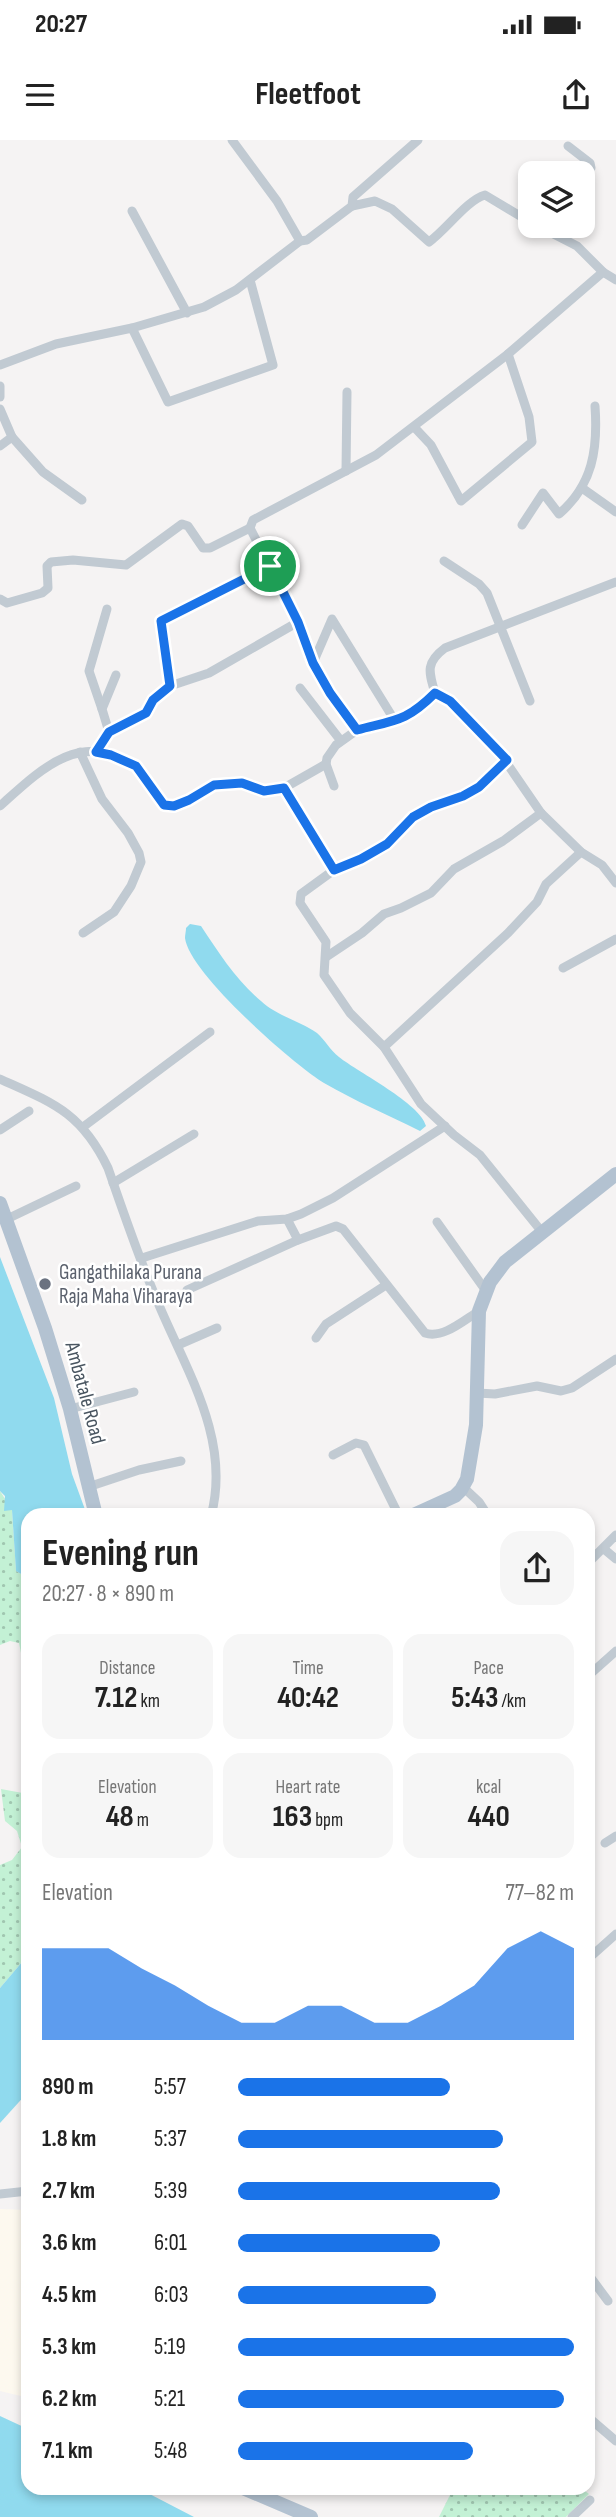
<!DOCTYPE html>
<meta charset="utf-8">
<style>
body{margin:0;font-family:"Sofia Sans Condensed",sans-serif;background:#f6f6f6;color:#222;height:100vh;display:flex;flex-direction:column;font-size:26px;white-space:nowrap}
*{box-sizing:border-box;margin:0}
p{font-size:23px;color:#767676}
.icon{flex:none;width:38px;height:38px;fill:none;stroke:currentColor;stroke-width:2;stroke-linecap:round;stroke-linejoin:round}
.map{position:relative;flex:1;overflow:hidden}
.sheet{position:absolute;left:21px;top:1368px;width:574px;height:987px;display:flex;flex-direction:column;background:#fff;border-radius:21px;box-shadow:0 4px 10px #0003}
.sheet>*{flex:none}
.controls{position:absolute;left:518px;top:21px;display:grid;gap:14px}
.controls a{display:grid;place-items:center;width:77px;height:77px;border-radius:14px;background:#fff;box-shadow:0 4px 10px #0003;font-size:35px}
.pin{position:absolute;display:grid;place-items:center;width:60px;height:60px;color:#fff;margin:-30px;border:4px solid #fff;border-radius:50%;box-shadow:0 2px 7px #0007}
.round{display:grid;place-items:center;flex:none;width:74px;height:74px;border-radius:21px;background:#f6f6f6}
.head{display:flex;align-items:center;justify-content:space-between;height:119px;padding:0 21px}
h1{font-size:38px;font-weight:700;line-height:52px}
.figures{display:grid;grid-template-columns:repeat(3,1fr);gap:10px;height:119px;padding:7px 21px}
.figures div{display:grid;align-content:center;border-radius:18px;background:#f6f6f6;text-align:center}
.figures b{font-size:30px;font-weight:700}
.figures small{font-size:19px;font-weight:400}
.figures p{font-size:19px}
.chart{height:196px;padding:14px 21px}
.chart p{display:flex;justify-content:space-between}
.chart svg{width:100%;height:126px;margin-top:7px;fill:#1a73e8;opacity:.7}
ul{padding:0 21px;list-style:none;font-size:23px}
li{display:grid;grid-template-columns:112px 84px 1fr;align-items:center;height:52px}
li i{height:18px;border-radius:9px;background:#1a73e8}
.status{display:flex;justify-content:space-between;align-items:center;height:49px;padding:0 35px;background:#fff;direction:ltr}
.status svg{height:19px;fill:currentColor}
header{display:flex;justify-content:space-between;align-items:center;height:91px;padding:0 21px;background:#fff;font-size:32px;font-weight:700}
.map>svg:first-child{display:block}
</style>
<div class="status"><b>20:27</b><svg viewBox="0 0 49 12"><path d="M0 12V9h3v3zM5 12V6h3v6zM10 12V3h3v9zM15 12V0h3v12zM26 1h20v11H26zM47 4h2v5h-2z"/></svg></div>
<header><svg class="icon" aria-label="menu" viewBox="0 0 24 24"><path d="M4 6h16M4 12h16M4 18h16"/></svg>Fleetfoot<svg class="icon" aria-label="share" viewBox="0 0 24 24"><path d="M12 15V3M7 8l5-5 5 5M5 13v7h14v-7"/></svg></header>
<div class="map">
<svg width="616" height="2377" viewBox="0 0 616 2377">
<defs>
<pattern id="grass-dots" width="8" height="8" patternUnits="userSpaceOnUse" patternTransform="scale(1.75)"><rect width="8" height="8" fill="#c3f1d5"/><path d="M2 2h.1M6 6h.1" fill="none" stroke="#a0c6b0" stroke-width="1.8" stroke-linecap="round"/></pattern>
</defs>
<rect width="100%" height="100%" fill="#f5f3f3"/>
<path fill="#fdf9ef" d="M0,2069L28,2070V2246L25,2257L0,2251Z"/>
<g fill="url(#grass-dots)">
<path d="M0,1351L12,1370L16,1431L28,1438V1507L23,1523L19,1503L10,1501L0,1505Z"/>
<path d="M1,1649L28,1654V1815L0,1848V1725L12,1720L22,1707L17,1691L5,1681Z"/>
<path d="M581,2348L589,2354L566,2377H439L453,2349Z"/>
</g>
<g fill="#90daee">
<path d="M190,784L201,786C219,813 236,840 261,861C277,876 300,881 317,893C325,900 330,910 339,917C359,933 420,963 426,986L420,991C388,975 355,961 324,943C293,924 189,833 185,798C185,795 186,791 186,788Z"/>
<path d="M0,1117L54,1258L72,1334L87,1375L28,1376V1438L16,1431L12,1370L4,1371L5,1356L0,1351Z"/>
<path d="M28,1815V1952L0,1983V1848Z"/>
<path d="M0,2276L28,2289V2348L140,2349L194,2377H0Z"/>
</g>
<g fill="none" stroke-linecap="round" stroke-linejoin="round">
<g stroke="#c1cad2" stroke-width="9">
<path d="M232,0L277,61L300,101"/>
<path d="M568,6L590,23L591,28L583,37"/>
<path d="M352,66L375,61L392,69L429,102C446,90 467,60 485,55L530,82"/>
<path d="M132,71L187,173"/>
<path d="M538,86L577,106L603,132"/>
<path d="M132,188L168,262L273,225L250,140"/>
<path d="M0,225L56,204L132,188L204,167L236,150L300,101L307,100L352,66L353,57L418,0"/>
<path d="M0,246V257"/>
<path d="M0,269L12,297L0,306"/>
<path d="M415,288L431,305L461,361L532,302L529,277L508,214"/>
<path d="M12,297L43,332L82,360"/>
<path d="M346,331L347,252"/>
<path d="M582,348L616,372"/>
<path d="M522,385L543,353L559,374C593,345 598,309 595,266"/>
<path d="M444,421L479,444L487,453L530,561"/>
<path d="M269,426L161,481L170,546L209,533L298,482"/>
<path d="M616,442L445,508C425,523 429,532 435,553L450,561L495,606L541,673L581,712L602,725L616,743"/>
<path d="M0,459L7,463L42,453L48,448L47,426L51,422L73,420L126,425L182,384L188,386L203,408H210L250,388"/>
<path d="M313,523L332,479L395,581"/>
<path d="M300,548L341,601"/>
<path d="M102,569L89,531L107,469"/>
<path d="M357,590L330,553L313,523L298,482L250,388L253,380L376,315L508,214L603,132L616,140"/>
<path d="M109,592L146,573L153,560L170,546"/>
<path d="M80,612L102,659L128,693L139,713L141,722L131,746L114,772L83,793"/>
<path d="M96,612L109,592L102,569L116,535"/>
<path d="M507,620L479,647L463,656L431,667L413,677L387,703L361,719L334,730L301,754L300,763L326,802L324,835L350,873L384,907L421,964L454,995L480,1015L542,1092"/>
<path d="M334,646L326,624L327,618L336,605L357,590L400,580L421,568L435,553"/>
<path d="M284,648L334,730"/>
<path d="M0,666C39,631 80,589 134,625C141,630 157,656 164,665L174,666L189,660L214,645L242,643L264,651L284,648L326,624"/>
<path d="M326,817L362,793L384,774L401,768L431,753L454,729L503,701L541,673"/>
<path d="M563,828L616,799"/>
<path d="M384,907L508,793L537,762L546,744L581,712"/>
<path d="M0,939C53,963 81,972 108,1028C123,1071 138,1116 156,1158C184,1227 232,1298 211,1376"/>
<path d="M83,987L210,892"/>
<path d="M0,990L29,971"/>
<path d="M113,1043L194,994"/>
<path d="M7,1079L76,1046"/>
<path d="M287,1079L298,1100L336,1086L343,1089L425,1193C443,1199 464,1180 479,1171"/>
<path d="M437,1082L486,1151"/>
<path d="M142,1118L258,1081L287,1079L301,1074L333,1058L445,986"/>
<path d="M187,1150L298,1100"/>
<path d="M316,1198L326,1184L386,1145"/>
<path d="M178,1205L217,1188"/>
<path d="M477,1253L495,1254L537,1246L561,1251L572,1248L616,1219"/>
<path d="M70,1269L134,1252"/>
<path d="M333,1315L356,1303L364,1305L399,1376"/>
<path d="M88,1347L139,1330L181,1321"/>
<path d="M463,1347L479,1362L488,1376"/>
<path d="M604,1409L616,1419"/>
<path d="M588,1423L616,1395"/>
<path d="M588,1536L616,1511"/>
<path d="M605,1703L616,1696"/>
<path d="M588,1819L616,1794"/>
<path d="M0,2054L28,2051"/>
<path d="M588,2134L608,2161"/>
<path d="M588,2277L616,2301"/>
<path d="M572,2377L590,2360"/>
</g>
<g stroke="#b3c2d1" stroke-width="14">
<path d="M0,1063L45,1188L70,1269L96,1376"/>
<path d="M411,1376L455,1356L461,1350L467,1339L476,1285L479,1171L490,1142L505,1122L616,1034"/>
<path d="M243,2348L311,2377"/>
</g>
</g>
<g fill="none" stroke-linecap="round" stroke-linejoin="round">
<defs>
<path id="route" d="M270,426L298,482L313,523L330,553L357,590C395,580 406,582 435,553L450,561L507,620L479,647L463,656L431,667L413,677L387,704L361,719L334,730L284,648L264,651L242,643L214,645L189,660L174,666L164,665L136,626L111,615L96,612L109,592L146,573L153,560L170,546L161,481Z"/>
</defs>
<use href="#route" stroke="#fff" stroke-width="14"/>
<use href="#route" stroke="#1a73e8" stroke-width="9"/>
</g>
<circle fill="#6b7280" stroke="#fff" stroke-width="2.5" cx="45" cy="1144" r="7"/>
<g text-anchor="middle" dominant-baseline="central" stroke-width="5" stroke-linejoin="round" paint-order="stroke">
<g font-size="21" fill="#5b616d" stroke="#fff" text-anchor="start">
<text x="59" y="1132">Gangathilaka Purana<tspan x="59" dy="24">Raja Maha Viharaya</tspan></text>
</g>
<g font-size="21" fill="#4a5661" stroke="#fff">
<text transform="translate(85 1253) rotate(75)">Ambatale Road</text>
</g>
</g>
</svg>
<div class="controls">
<a><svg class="icon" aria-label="layers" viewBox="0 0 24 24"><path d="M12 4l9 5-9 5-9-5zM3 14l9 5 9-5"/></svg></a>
</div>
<div class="pin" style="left:270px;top:426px;background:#1e9e55"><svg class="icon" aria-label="arrive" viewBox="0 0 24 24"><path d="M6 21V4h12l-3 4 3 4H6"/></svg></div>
<section class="sheet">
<div class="head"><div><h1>Evening run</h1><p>20:27 · 8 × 890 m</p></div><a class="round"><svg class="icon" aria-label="share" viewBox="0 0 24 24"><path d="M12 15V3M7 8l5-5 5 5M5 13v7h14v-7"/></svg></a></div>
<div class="figures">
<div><p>Distance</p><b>7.12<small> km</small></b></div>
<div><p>Time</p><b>40:42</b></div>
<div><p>Pace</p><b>5:43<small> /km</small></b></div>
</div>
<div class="figures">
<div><p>Elevation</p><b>48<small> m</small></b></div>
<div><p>Heart rate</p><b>163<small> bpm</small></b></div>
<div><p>kcal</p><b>440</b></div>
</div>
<div class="chart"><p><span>Elevation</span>77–82 m</p>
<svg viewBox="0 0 160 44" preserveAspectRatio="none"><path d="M0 44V12L10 12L20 12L30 19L40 25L50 32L60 38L70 38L80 32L90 32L100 38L110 38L120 32L130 25L140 12L150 6L160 12V44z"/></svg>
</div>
<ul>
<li><b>890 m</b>5:57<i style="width:63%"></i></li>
<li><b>1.8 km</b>5:37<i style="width:79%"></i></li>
<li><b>2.7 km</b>5:39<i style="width:78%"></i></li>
<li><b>3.6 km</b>6:01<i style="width:60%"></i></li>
<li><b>4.5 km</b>6:03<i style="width:59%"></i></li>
<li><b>5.3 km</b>5:19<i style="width:100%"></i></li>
<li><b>6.2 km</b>5:21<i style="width:97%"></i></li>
<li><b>7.1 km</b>5:48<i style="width:70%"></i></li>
</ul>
</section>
</div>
